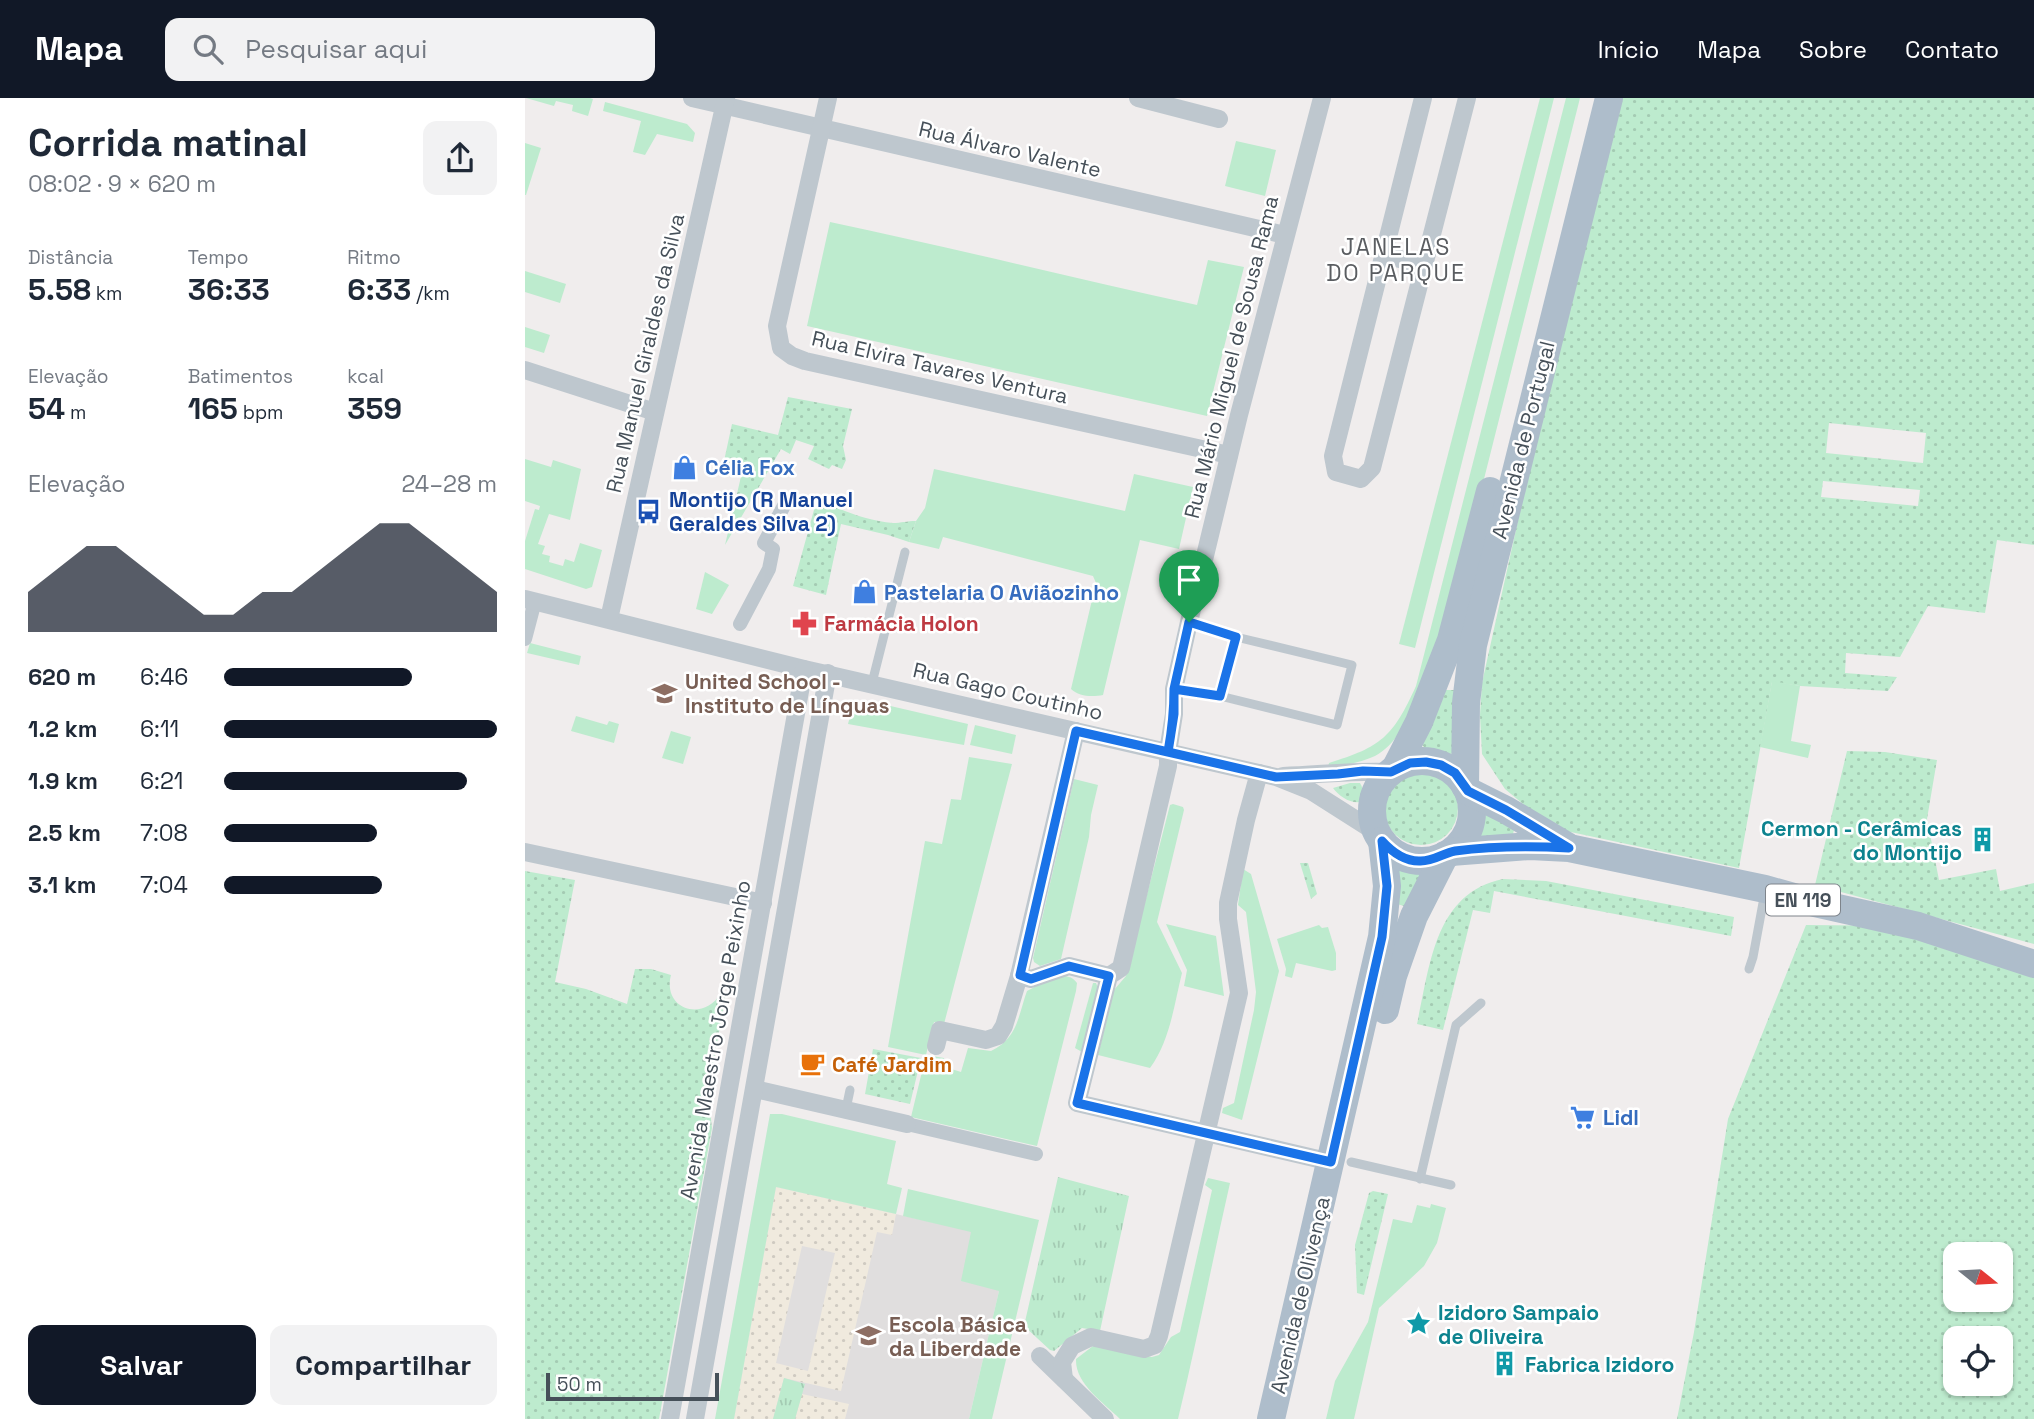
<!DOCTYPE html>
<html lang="pt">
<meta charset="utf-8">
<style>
body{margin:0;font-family:"Space Grotesk",sans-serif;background:#f2f2f3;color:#1f2937;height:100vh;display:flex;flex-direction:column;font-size:26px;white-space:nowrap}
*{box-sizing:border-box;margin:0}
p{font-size:23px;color:#747a83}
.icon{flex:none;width:38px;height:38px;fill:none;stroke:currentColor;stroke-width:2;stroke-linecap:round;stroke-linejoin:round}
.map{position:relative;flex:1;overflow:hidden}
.details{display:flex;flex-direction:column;background:#fff;width:525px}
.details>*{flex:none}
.needle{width:46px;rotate:108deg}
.controls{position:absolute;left:1418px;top:1144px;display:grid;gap:14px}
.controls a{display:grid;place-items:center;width:70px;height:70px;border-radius:14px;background:#fff;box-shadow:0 2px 5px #0004;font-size:35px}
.scale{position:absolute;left:21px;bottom:18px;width:173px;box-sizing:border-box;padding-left:7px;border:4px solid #465059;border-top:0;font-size:19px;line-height:24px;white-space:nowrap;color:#465059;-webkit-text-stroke:5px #fff;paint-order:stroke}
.pin{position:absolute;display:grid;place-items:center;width:60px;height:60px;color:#fff;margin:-72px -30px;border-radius:50% 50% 50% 0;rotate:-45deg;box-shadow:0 0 7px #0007}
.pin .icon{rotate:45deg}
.round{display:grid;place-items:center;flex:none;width:74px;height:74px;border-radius:14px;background:#f2f2f3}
.overview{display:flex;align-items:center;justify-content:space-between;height:119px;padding:0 28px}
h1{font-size:38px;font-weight:800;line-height:52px}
.stats{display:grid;grid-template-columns:repeat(3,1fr);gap:10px;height:119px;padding:7px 28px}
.stats div{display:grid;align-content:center}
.stats b{font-size:30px;font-weight:800}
.stats small{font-size:19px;font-weight:400}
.stats p{font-size:19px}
.chart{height:196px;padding:14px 28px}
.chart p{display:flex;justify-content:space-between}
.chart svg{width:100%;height:126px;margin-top:7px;fill:#111827;opacity:.7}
.primary-button{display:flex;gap:14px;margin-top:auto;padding:14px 28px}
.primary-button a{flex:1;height:80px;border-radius:14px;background:#111827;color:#fff;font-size:28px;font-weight:800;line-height:80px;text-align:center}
.primary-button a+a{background:#f2f2f3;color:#1f2937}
ul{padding:0 28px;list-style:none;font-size:23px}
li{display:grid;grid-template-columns:112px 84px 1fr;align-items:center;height:52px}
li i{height:18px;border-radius:9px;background:#111827}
header{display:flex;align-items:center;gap:42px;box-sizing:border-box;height:98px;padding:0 35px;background:#111827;color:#fff}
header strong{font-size:33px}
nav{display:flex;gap:38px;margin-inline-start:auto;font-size:24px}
.search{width:490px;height:63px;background:#f2f2f3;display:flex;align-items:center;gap:18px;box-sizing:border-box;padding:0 24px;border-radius:14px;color:#747a83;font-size:26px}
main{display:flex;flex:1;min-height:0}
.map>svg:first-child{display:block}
</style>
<header>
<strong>Mapa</strong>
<div class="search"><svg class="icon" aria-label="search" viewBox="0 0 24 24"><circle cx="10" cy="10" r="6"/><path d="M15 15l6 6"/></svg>Pesquisar aqui</div>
<nav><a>Início</a><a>Mapa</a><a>Sobre</a><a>Contato</a></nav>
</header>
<main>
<section class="details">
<div class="overview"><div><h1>Corrida matinal</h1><p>08:02 · 9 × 620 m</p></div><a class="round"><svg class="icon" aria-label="share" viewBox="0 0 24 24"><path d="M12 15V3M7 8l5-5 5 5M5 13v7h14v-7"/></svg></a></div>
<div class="stats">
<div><p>Distância</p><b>5.58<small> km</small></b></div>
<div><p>Tempo</p><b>36:33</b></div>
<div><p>Ritmo</p><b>6:33<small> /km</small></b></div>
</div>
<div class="stats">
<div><p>Elevação</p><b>54<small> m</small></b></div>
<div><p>Batimentos</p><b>165<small> bpm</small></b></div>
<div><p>kcal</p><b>359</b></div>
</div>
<div class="chart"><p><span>Elevação</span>24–28 m</p>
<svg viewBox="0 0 160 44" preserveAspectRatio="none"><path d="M0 44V30L10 22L20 14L30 14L40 22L50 30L60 38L70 38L80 30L90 30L100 22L110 14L120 6L130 6L140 14L150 22L160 30V44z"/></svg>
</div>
<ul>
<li><b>620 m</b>6:46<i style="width:69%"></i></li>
<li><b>1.2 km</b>6:11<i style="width:100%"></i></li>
<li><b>1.9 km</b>6:21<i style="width:89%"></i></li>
<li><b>2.5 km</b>7:08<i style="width:56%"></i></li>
<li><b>3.1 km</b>7:04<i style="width:58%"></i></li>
</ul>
<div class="primary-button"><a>Salvar</a><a>Compartilhar</a></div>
</section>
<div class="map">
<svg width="1509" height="1321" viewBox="0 0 1509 1321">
<defs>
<pattern id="grass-dots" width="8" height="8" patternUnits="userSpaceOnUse" patternTransform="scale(1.75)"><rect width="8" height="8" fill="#bdebce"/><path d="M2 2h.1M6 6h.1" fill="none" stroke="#a4cbb3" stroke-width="1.8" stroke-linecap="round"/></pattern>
<pattern id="sand-dots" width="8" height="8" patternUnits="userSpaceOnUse" patternTransform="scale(1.75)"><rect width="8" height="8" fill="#f0eade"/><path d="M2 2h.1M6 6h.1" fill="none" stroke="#cfcac1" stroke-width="1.8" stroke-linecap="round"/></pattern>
<pattern id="park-tufts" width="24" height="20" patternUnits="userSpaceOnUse" patternTransform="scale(1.75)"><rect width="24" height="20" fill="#bdebce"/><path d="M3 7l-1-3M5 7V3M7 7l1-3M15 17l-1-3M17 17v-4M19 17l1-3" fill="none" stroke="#a4cbb3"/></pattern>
</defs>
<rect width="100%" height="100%" fill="#f0eded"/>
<path fill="#e0dede" d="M251,1089L486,1142L444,1321H209Z"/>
<g fill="url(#grass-dots)" fill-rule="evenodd">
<path d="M1097,0H1509V447L1472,442L1460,515L1403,508L1375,559L1321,555L1320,575L1372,579L1363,593L1275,588L1247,584L1214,770L1041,733L1011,717L980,691L957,656L955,617L957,585L1006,364ZM1304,325L1401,335L1398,365L1301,355ZM1298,383L1395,392L1393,408L1296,399Z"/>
<path d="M263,299L327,311L318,348L321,362L317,371L307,367L304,371L283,361L289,348L271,342L265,356L256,351L200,447L218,370L199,363L207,326L253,337Z"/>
<path d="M292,401C316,412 342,423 368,425C376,425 382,423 391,423L384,444L363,437L316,426L301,497L268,488Z"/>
<path d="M921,592H930V652L926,656L901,651L897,647Z"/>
<path d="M1322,653L1360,654L1412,662L1402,721L1414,782L1471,771L1475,793L1509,785V846L1290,787Z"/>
<circle cx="896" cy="710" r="37"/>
<path d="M825,685H835C839,692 839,696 836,704C825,706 814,698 808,690Z"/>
<path d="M962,713L989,732L988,736L954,739L951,732L954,718Z"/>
<path d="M775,765H783L792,796L786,801Z"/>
<path d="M877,767L892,771L897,779L879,808L872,806L870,771Z"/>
<path d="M0,773L50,782L30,884L61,891L102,906L110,871H126L146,877C137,911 178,925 196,895L201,896L183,995L187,1030L134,1321H0Z"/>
<path d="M978,781L1021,783L1209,819L1206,838L969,793L965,815L948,812L918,932L892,926C905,869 909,795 978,781Z"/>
<path d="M1281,827L1393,828L1509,867V1321H1152L1169,1234L1203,1021ZM1430,1157H1475V1202H1430ZM1430,1241H1475V1286H1430Z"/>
<path d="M348,951L396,960L385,1006L340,996Z"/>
<path d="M848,1093L863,1096L839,1197L832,1195L830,1147L844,1095Z"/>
</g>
<g fill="url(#sand-dots)" fill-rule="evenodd">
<path d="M251,1089L371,1116L367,1137L352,1134L316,1293L259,1280L248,1321H209ZM277,1148L310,1155L283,1273L251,1265Z"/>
<path d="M277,1296L324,1306L320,1321H270Z"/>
</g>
<g fill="url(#park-tufts)">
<path d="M533,1079L604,1098L575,1233L557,1230L529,1253L525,1252L499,1228Z"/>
<path d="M259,1280L280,1286L270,1321H248Z"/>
</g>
<g fill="#bdebce">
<path d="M1,0H65L68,1L63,18L47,13L48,7L31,3L29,8Z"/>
<path d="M1015,0H1029L890,550L874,546Z"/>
<path d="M1041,0H1055L926,512C912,552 889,638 850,658C835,665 819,667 803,670L804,665C856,649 868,639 891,588Z"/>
<path d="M80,4L162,26L170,35L168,44L132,36L120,57L108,54L116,23L78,13Z"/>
<path d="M711,43L751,52L740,98L700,88Z"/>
<path d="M0,45L16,50L1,97H0Z"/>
<path d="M305,124C428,150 549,180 672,207L683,162L719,169L682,318L282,228Z"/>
<path d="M0,173L41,186L35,205L0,194Z"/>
<path d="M0,229L25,237L19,255L0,249Z"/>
<path d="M0,361L26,369L28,362L56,371L45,422L24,416L13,446L20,448L17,456L25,458L24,464L38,468L40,461L49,464L55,445L77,452L67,489L61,491L0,471V443L10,411L14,412L15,408L0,403Z"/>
<path d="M409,371L600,413L609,376L668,389L654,451L615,442L578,597C568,599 554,599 546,591L571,485L568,478L418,439L414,451L384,444L391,423L400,410Z"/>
<path d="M180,474L204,487L187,516L171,511Z"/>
<path d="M5,545L56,558L54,567L2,555Z"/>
<path d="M1247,583L1275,588L1266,643L1286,647L1283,660L1235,649Z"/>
<path d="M344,603L443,626L439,647L323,626C326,614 330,605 344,603Z"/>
<path d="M51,618L82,627L84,623L94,626L89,645L46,633Z"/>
<path d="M450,627L491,637L487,656L445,647Z"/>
<path d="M146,633L166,639L158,666L137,660Z"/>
<path d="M444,659L487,666L419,926L409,924L401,957L419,960L417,968L436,974L443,950L466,953C493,940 493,918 502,893C516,886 540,868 552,885L551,893L512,1048L386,1019L401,957L363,949L400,743L417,746L426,701L436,702Z"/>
<path d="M549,681L573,687L566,717L564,739L536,861L515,868L509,864L508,860Z"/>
<path d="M648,706L658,709L659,712L632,824L657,875C649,907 645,943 625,970L573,957L589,892L601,878L645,707Z"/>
<path d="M718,771L726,776L754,873L717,1022L697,1015L698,1010L709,1005L729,912L731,894L721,814L713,807Z"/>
<path d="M641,826L691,838L699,898L659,888L662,872Z"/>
<path d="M794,827L797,830L803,829L811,855V872L807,873L771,865L767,880L760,878L761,871L752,841Z"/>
<path d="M568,885H571L573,890L557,954L550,950Z"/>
<path d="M245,1016H257L371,1043L362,1086L377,1090L371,1116L251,1089L209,1321H190Z"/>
<path d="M683,1080L705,1085C687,1164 672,1243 653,1321H595C578,1304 550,1286 551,1261L568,1248L627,1259L634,1257L646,1239L655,1234L687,1092L680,1087Z"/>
<path d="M383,1091L514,1122L467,1321H444L474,1193L436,1183L446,1134L378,1118Z"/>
<path d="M906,1106L921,1110L912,1145L899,1168L854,1210L829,1321H801L810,1283L843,1224L868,1121L887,1125L892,1107L905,1110Z"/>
</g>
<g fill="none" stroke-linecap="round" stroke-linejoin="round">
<g stroke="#bec7ce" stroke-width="9">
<path d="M347,585L380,454"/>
<path d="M649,591L695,598L812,627L827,567L711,539L664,524"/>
<path d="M695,598L711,539"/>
<path d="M1224,871L1228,859L1240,794"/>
<path d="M321,1011L325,992"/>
<path d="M826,1064L926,1087"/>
<path d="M895,1081L931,927L956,905"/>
</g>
<g stroke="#bec7ce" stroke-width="14">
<path d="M215,526L244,471L248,451L239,445L261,404"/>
<path d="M0,541L10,503"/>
<path d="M382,1026L511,1056"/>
</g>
<g stroke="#bec7ce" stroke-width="18">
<path d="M167,0L760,137"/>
<path d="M303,0L252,228L256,250L267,258L280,263L704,357"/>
<path d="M613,0L694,21"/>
<path d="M797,0L714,317L664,524L649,591V616L643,654V668L596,870L584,878L552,1005L806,1064"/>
<path d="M898,0L808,358L811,374L836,381L847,370L942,0"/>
<path d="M858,157L900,167"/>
<path d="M0,272L130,314"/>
<path d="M0,501L279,571L751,679L786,693L852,735"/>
<path d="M84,521L201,0"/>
<path d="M758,678C794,677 830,672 866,674"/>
<path d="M0,754L238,805"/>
<path d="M494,878L506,881L544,868L584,878"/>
<path d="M411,948L415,932L461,942L473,938L479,928L494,878L551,633"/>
<path d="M230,991L382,1026"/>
<path d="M515,1258L580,1321"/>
<path d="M539,1281L537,1264L547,1248L566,1239L619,1251L630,1247L634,1238L714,895L703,821V805L721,722L734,675"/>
<path d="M145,1321L279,571"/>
<path d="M170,1321L303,575"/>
</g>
<g stroke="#aebdcb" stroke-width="28">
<circle cx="897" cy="713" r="50"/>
<path d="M870,671L894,624L926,542L965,393"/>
<path d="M940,688L941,605L948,547L1084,0"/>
<path d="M943,693L981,712L1042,748"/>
<path d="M926,754L1005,748L1044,750L1240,791L1290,805L1393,828L1509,866"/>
<path d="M860,912L868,878L889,818L920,757"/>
<path d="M746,1321L857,839L862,788L857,743"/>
</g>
</g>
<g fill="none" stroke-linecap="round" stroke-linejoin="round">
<defs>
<path id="route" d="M664,524L649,591V616L643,654L551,633L495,877L506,881L544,868L584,878L552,1005L806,1064L857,839L862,788L857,743C867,754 879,763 894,763C908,764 918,755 930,753C968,748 1007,748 1044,750L981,712L943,693L930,675L916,667L901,664L885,665L866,674L838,673L813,676L751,679L643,654C647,632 649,613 649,591L695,598L711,539L664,524"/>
</defs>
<use href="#route" stroke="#fff" stroke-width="14"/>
<use href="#route" stroke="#1a73e8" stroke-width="9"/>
</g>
<defs>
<symbol id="shop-bare" viewBox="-9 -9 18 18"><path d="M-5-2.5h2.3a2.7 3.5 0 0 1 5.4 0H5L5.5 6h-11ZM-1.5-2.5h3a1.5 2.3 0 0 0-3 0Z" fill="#3f7fe0" stroke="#fff" stroke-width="2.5" paint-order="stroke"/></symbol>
<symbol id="bus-bare" viewBox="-9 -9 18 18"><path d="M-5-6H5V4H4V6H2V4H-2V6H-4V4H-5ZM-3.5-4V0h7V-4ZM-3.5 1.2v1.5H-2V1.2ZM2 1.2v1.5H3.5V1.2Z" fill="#1a4fb4" stroke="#fff" stroke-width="2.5" paint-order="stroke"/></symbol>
<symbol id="pharmacy-bare" viewBox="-9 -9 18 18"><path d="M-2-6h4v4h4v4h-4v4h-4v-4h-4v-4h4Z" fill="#e0444e" stroke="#fff" stroke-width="2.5" paint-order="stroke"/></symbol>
<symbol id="school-bare" viewBox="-9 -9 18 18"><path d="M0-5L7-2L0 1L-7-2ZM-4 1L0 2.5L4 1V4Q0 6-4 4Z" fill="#8d6e63" stroke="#fff" stroke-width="2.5" paint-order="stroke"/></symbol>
<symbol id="building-bare" viewBox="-9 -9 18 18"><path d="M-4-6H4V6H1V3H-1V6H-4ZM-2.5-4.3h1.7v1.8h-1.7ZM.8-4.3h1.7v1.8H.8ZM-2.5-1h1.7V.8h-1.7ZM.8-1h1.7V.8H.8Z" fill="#0f9aa8" stroke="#fff" stroke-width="2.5" paint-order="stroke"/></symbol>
<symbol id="cafe-bare" viewBox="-9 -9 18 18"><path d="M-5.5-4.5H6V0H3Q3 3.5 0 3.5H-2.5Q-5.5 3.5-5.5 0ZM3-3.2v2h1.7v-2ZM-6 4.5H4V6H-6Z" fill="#e8710a" stroke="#fff" stroke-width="2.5" paint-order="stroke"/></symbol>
<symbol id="supermarket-bare" viewBox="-9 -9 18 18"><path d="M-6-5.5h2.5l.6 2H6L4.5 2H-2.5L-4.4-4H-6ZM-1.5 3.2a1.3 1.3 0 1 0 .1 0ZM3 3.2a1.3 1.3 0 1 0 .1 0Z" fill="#3f7fe0" stroke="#fff" stroke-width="2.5" paint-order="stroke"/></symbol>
<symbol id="sight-bare" viewBox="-9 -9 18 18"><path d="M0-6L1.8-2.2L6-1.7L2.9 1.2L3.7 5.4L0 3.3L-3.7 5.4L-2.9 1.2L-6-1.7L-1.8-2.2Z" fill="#0f9aa8" stroke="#fff" stroke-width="2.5" paint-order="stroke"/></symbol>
</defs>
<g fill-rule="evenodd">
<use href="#shop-bare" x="142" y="352" width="35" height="35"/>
<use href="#bus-bare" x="106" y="396" width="35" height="35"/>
<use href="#shop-bare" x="322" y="476" width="35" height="35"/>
<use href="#pharmacy-bare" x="262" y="508" width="35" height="35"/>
<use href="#school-bare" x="122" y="578" width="35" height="35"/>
<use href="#building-bare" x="1440" y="724" width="35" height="35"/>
<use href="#cafe-bare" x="270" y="948" width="35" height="35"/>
<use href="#supermarket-bare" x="1040" y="1002" width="35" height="35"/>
<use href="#sight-bare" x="876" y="1208" width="35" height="35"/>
<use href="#school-bare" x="326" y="1220" width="35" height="35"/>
<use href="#building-bare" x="962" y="1248" width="35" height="35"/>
</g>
<g text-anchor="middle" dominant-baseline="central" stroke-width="5" stroke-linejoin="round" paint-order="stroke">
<rect fill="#fff" stroke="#7e848b" stroke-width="2" x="1241" y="786.5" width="74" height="31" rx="5"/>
<g font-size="19" font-weight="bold" fill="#465059">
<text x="1278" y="802">EN 119</text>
</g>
<g font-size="21" fill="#465059" stroke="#fff">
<text transform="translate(485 51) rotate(13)">Rua Álvaro Valente</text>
<text transform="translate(120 255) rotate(-77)">Rua Manuel Giraldes da Silva</text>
<text transform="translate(706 259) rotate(-76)">Rua Mário Miguel de Sousa Rama</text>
<text transform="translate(415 269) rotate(13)">Rua Elvira Tavares Ventura</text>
<text transform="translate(998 342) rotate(-76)">Avenida de Portugal</text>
<text transform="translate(483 593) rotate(13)">Rua Gago Coutinho</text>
<text transform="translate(190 942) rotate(-80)">Avenida Maestro Jorge Peixinho</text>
<text transform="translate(775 1197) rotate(-77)">Avenida de Olivença</text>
</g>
<g font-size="21" font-weight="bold" fill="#366cbe" stroke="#fff" text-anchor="start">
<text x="180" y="369">Célia Fox</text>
<text x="359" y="494">Pastelaria O Aviãozinho</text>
<text x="1078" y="1019">Lidl</text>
</g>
<g font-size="21" font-weight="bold" fill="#164399" stroke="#fff" text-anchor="start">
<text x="144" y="401">Montijo (R Manuel<tspan x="144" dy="24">Geraldes Silva 2)</tspan></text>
</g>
<g font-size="21" font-weight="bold" fill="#be3a42" stroke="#fff" text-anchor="start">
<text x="299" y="525">Farmácia Holon</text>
</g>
<g font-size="21" font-weight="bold" fill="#785e54" stroke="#fff" text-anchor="start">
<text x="160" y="583">United School -<tspan x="160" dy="24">Instituto de Línguas</tspan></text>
<text x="364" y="1226">Escola Básica<tspan x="364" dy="24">da Liberdade</tspan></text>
</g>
<g font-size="21" font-weight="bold" fill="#0d838f" stroke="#fff" text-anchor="start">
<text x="1437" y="730" text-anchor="end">Cermon - Cerâmicas<tspan x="1437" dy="24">do Montijo</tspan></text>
<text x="913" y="1214">Izidoro Sampaio<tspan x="913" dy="24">de Oliveira</tspan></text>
<text x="1000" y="1266">Fabrica Izidoro</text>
</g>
<g font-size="21" font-weight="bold" fill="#c56008" stroke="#fff" text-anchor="start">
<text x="307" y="966">Café Jardim</text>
</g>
<g font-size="23" letter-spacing="2" fill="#5a5d61" stroke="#fff">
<text x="871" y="149">JANELAS<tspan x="871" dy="26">DO PARQUE</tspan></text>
</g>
</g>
</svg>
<div class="controls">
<a><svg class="needle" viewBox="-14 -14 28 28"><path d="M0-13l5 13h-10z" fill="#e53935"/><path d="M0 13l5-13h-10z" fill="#747a83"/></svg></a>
<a><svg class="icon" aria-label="locate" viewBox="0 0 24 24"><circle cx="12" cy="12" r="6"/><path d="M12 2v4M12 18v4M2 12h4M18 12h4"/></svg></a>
</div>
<div class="scale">50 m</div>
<div class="pin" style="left:664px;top:524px;background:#1e9e55"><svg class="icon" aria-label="arrive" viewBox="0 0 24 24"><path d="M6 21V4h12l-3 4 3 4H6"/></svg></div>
</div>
</main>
